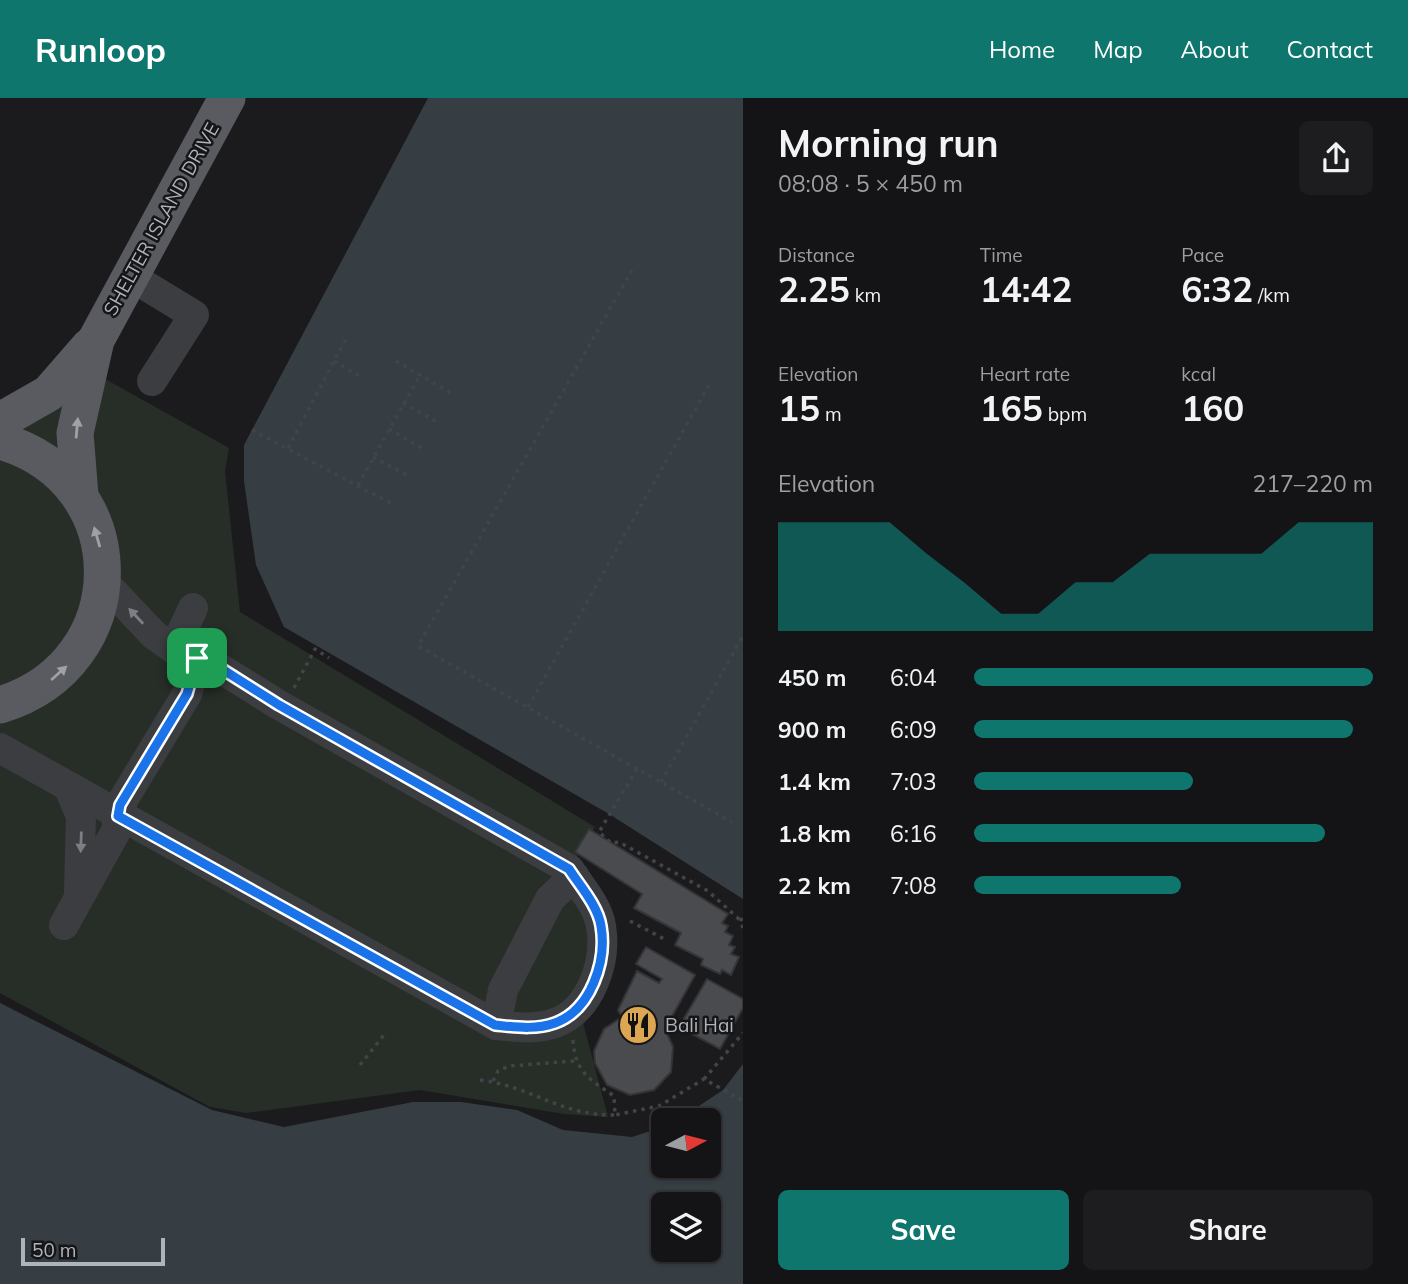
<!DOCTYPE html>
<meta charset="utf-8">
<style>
body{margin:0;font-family:Mulish,sans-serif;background:#1d1d1f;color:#f1f3f6;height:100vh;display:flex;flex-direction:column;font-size:26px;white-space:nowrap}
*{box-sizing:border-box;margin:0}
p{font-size:23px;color:#9d9ea1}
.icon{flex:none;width:38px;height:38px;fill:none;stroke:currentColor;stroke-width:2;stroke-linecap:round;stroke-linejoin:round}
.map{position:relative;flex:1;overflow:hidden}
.side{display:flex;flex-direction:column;background:#141416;width:665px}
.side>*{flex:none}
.needle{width:46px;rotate:83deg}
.controls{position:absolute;left:651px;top:1010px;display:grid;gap:14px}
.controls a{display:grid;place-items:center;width:70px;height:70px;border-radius:10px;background:#141416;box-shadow:0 2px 5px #0004,0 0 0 2px #333335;font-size:35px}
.scale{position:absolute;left:21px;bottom:18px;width:144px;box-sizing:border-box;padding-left:7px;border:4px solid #afb3ba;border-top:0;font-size:19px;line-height:24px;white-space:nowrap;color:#afb3ba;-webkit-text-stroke:5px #161618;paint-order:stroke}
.pin{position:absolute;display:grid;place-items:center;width:60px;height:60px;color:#fff;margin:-30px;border-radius:14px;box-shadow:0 4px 10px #0006}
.round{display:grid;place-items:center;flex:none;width:74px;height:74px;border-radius:10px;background:#1d1d1f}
.summary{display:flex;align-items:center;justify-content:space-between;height:119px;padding:0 35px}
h1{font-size:38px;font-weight:700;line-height:52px}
.metrics{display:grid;grid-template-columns:repeat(3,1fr);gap:10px;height:119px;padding:7px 35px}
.metrics div{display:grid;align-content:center}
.metrics b{font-size:35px;font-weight:700}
.metrics small{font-size:19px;font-weight:400}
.metrics p{font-size:19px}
.chart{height:196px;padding:14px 35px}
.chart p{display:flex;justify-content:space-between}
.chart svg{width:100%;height:126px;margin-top:7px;fill:#0f766e;opacity:.7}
.cta{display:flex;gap:14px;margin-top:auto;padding:14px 35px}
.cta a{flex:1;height:80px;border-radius:10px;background:#0f766e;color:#fff;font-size:28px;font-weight:700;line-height:80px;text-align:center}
.cta a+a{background:#1d1d1f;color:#f1f3f6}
ul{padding:0 35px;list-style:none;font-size:23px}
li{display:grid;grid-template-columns:112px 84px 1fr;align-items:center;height:52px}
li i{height:18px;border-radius:9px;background:#0f766e}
header{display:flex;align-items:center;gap:42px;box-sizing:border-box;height:98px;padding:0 35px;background:#0f766e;color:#fff}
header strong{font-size:33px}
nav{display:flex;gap:38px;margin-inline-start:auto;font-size:24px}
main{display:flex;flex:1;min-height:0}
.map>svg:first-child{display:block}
</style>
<header>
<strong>Runloop</strong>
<nav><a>Home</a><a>Map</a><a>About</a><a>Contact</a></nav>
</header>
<main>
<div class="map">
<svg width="743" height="1186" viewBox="0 0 743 1186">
<rect width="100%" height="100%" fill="#1b1b1d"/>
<path fill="#272e28" d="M80,267L229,350L225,373L240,514L595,729L572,767L596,814L582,921L608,1019L564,1016L420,992L246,1015L210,1009L0,895V331Z"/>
<g fill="#363e44" fill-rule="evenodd">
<path d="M428,0H743V801L609,716L284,529L256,467L244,383V347Z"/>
<path d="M0,905L212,1012L284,1029L413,1004H461L517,1012L563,1032L632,1039L663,1029V1068H709V1022H678L723,992L743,966V1186H0ZM663,1106H709V1152H663Z"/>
</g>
<g fill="#4a4b4e" stroke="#353538" stroke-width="2">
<path d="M589,731L728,816L722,825L728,828L725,834L733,838L729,847L735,849L731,856L739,859L731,877L722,872L720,876L701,867L703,861L675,847L681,835L634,810L642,796L575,754Z"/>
<path d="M646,849L695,877L665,931L673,949L671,974L654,992L630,997L607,987L595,965L594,953L604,931L622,919L618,912L637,873L659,885L662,881L636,866Z"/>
<path d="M707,881L743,901V910L720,951L679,929Z"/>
</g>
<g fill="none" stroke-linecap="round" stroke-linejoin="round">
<g stroke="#424448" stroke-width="3.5" stroke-dasharray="3.5 5" stroke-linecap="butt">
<path d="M632,172L418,548L732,724"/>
<path d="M334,263L360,278"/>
<path d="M396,263L454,297"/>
<path d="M403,305L439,325"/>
<path d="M389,331L423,351"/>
<path d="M252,332L394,407"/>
<path d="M288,350L347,239"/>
<path d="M373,359L409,378"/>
<path d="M358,387L420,277"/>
<path d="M294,590L315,551L329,560"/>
<path d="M528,609L710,285"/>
<path d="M637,671L599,734L611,745L619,744L708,793L740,822"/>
<path d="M661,684L743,538"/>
<path d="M743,821L740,822L743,830"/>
<path d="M630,823L666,842"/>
<path d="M573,942C575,974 589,981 614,998L615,1017L659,1008L704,981L743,1003"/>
<path d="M360,967L384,937"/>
<path d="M704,981L743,935"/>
<path d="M480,982C531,988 561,1018 615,1017"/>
<path d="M493,983L498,973L509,968L574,963"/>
</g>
<g stroke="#3c3d41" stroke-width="30">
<path d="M130,178L194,217L152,283"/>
<path d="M174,551L193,510"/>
<path d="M0,650L496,927C516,929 535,932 555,925C591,912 607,863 601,828C598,808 580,788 569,771L279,607L213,566L174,551L154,537L103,483"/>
<path d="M69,690L81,718L79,795"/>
<path d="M64,827L116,733L120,707L187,596L197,560"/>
<path d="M496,927L503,892L550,801L574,778"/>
</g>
<g stroke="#595b60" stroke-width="37">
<path d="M0,323L49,295L90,248"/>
<path d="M0,343C137,382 136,566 0,607"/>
<path d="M80,398L75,335L96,242L227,0"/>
</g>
</g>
<defs><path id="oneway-solid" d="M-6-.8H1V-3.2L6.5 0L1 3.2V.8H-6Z" transform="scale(1.75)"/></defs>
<g fill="#9ea1a8">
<use href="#oneway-solid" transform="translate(77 330) rotate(-85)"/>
<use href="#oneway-solid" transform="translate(97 439) rotate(-106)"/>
<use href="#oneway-solid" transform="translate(59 575) rotate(-42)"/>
</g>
<g fill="#7b7e84">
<use href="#oneway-solid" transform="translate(136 518) rotate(-133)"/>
<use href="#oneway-solid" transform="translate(81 744) rotate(92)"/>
</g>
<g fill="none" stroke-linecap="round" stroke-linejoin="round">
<defs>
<path id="route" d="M197,560L214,566L279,607L569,771C580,788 598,808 601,828C607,863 591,912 555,925C535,932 516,929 495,927L118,718L120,707L187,596Z"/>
</defs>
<use href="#route" stroke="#fff" stroke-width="14"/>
<use href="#route" stroke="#1a73e8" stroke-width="9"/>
</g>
<defs>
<symbol id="restaurant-disc" viewBox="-11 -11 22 22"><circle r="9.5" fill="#dda652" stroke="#161618"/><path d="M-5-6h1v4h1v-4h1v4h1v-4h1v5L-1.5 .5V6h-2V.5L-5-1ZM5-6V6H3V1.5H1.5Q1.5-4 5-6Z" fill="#111"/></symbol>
</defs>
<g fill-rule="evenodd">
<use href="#restaurant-disc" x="616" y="905" width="44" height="44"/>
</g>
<g text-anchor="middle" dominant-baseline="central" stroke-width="5" stroke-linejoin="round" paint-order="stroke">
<g font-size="19" fill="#afb3ba" stroke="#161618">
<text transform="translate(161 121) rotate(-61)">SHELTER ISLAND DRIVE</text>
</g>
<g font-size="19" fill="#afb3ba" stroke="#161618" text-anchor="start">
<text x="665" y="927">Bali Hai</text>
</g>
</g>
</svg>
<div class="controls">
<a><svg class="needle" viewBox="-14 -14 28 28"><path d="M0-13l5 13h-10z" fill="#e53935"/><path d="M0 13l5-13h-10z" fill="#9d9ea1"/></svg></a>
<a><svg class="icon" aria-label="layers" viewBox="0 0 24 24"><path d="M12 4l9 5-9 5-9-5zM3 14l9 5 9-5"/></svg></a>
</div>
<div class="scale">50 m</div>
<div class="pin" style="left:197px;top:560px;background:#1e9e55"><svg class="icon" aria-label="arrive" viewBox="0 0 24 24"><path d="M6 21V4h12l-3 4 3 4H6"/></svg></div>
</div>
<section class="side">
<div class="summary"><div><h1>Morning run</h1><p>08:08 · 5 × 450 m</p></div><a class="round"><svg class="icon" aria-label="share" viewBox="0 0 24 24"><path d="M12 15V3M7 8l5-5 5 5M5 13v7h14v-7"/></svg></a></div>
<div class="metrics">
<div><p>Distance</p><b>2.25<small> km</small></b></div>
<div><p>Time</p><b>14:42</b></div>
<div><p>Pace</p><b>6:32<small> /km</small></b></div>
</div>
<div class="metrics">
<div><p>Elevation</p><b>15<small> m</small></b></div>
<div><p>Heart rate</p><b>165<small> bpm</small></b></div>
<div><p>kcal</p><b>160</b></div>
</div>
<div class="chart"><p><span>Elevation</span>217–220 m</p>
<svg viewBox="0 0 160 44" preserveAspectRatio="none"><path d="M0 44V6L10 6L20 6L30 6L40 17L50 27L60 38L70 38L80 27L90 27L100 17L110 17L120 17L130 17L140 6L150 6L160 6V44z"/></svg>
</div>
<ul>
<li><b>450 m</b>6:04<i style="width:100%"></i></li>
<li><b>900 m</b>6:09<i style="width:95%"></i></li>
<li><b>1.4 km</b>7:03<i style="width:55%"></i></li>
<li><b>1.8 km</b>6:16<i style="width:88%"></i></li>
<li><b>2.2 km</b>7:08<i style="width:52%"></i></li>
</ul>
<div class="cta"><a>Save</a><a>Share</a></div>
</section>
</main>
